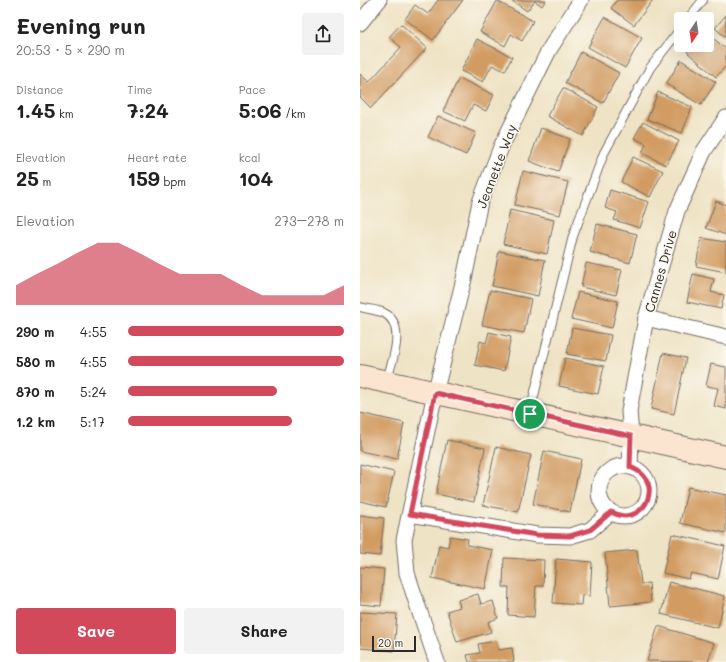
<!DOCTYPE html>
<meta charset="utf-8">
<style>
body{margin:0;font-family:Mali,sans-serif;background:#f2f2f2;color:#222;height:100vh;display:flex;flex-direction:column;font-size:15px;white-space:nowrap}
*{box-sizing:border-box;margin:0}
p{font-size:13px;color:#767676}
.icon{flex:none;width:22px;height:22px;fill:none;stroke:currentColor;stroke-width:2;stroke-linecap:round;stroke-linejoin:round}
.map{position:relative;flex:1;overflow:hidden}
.panel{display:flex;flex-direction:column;background:#fff;width:360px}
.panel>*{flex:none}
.needle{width:26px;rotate:192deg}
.tools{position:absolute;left:314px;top:12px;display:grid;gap:8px}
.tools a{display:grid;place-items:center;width:40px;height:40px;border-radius:4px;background:#fff;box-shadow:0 4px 16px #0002;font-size:20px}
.scale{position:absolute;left:12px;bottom:10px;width:44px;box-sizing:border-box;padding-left:4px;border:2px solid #2b2b2b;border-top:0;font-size:11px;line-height:14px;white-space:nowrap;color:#2b2b2b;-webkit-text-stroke:3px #fbf7ec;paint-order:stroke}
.pin{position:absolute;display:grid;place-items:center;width:34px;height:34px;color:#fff;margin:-17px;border:2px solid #fff;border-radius:50%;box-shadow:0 1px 4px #0007}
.round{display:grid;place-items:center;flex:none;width:42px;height:42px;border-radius:4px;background:#f2f2f2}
.head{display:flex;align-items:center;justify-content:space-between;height:68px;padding:0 16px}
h1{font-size:22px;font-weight:700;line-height:30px}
.metrics{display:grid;grid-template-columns:repeat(3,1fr);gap:6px;height:68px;padding:4px 16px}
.metrics div{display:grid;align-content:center}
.metrics b{font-size:20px;font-weight:700}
.metrics small{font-size:11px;font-weight:400}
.metrics p{font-size:11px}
.chart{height:112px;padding:8px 16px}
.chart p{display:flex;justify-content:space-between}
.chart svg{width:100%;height:72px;margin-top:4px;fill:#d1495b;opacity:.7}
.cta{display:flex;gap:8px;margin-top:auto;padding:8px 16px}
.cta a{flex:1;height:46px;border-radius:4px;background:#d1495b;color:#fff;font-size:16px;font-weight:700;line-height:46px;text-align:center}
.cta a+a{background:#f2f2f2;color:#222}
ul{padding:0 16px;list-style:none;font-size:13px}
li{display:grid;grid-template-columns:64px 48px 1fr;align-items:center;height:30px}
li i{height:10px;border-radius:5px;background:#d1495b}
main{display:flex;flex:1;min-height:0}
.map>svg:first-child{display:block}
</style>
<main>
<section class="panel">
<div class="head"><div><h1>Evening run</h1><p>20:53 · 5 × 290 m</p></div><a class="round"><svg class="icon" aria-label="share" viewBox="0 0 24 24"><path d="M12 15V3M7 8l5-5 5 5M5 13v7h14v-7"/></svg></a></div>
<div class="metrics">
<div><p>Distance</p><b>1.45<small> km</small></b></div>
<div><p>Time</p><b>7:24</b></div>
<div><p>Pace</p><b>5:06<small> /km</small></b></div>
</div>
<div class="metrics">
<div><p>Elevation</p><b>25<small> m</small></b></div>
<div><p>Heart rate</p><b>159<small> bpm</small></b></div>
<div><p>kcal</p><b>104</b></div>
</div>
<div class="chart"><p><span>Elevation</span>273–278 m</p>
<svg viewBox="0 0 160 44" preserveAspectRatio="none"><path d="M0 44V32L10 25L20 19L30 12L40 6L50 6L60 12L70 19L80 25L90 25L100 25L110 32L120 38L130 38L140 38L150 38L160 32V44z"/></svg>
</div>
<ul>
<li><b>290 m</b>4:55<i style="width:100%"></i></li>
<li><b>580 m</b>4:55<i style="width:100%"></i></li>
<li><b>870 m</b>5:24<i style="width:69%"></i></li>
<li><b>1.2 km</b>5:17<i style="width:76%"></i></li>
</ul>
<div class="cta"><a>Save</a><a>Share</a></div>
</section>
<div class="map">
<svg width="366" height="662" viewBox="0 0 366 662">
<rect width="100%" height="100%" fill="#fbf7ec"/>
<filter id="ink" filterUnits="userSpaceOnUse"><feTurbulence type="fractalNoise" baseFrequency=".025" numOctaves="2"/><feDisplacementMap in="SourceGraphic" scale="8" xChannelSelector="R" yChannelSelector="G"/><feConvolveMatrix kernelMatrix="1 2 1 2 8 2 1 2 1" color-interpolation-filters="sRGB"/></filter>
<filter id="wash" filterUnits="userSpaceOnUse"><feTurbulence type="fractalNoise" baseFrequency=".012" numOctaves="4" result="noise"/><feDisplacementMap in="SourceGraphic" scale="16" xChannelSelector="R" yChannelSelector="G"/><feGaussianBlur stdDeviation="0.9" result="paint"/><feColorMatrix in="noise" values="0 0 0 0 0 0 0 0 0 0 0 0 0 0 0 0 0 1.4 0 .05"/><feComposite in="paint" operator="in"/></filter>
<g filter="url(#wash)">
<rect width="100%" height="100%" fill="#efe3c5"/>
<g id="blocks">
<g fill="#d19b62">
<path d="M78,0H103L73,40L45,19L55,5L68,14Z"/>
<path d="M151,0H186L182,6L175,1L167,11Z"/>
<path d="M257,0H293L274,25L251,8Z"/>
<path d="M137,1L173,21L162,41L151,34L145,46L120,32Z"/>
<path d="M366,15V38L355,28Z"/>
<path d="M245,17L282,38L265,68L228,47Z"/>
<path d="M41,24L67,48L11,108L0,97V74L9,82L41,47L29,37Z"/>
<path d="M347,33L366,49V66L356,77L327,52L333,45H347Z"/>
<path d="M117,39L152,57L145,71L132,65L123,82L101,71Z"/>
<path d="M221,52L259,73L243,103L205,83Z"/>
<path d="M321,60L356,82L341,105L306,84Z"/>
<path d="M99,78L134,95L126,111L113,105L105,121L83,111Z"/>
<path d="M203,88L238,107L223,136L187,116Z"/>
<path d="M298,92L332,107L322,133L287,119Z"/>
<path d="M78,116L116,133L106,155L68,137Z"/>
<path d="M283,122L319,141L306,165L282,153L286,144L274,138Z"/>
<path d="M181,128L210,139L198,172L169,161Z"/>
<path d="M273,157L303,171L290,197L261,182Z"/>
<path d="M163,171L208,182L200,215L155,205Z"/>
<path d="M250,190L289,202L280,228L254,220L257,212L245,208Z"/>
<path d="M356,201L366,205V235L346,228Z"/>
<path d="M150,210L194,220L187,254L143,244Z"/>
<path d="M237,224L277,234L270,263L230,252Z"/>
<path d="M341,238L366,242V272L336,266Z"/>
<path d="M139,251L185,260L178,296L132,286Z"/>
<path d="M226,263L262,270L256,295L221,287Z"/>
<path d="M333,274L354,279L351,292L364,295L361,309L327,302Z"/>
<path d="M130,290L171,299L164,333L122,325Z"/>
<path d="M218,292L258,301L252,328L211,319Z"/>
<path d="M212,328L251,335L246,361L207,354Z"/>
<path d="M129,332L151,337L144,371L115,365L120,341L126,343Z"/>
<path d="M303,353L326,358L314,414L291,409Z"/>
<path d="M205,358L244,366L238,394L199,386Z"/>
<path d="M351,364L366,367V409L354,406L358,388L346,386Z"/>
<path d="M0,413L44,423L37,459L0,451Z"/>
<path d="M87,440L125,448L114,502L76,494Z"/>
<path d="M136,447L171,455L158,512L123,505Z"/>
<path d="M184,451L221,459L210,512L173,504Z"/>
<path d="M0,464L34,472L26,507L0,501Z"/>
<path d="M328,487L366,495V533L320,523Z"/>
<path d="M0,515L24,518L20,556L0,554Z"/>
<path d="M312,534L365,546L358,579L331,573L329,579L303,573Z"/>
<path d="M90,536L108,539L107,545L133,550L125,589L72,578L79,545L88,547Z"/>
<path d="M277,550L281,584L289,583L291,602L250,606L245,553Z"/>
<path d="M144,558L184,560L183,586H176L174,617L148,615L149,587H143Z"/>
<path d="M196,559L232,562L230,596L222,595L221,605L193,603Z"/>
<path d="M0,567L24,569L21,606L0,604Z"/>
<path d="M309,582L365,596L358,628L301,614Z"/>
<path d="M118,594L121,604L133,601L138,618L128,622L131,632L97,642L87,611L100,607L98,600Z"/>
<path d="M0,612L37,614L34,651L0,648Z"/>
<path d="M298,626L354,643L348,662L287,661Z"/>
<path d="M136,641L138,650L152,648L154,662H109L107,655L120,653L118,644Z"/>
</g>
</g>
</g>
<g filter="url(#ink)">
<use href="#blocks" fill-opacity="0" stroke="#706b61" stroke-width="1"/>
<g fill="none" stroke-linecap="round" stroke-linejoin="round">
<defs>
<g id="lane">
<path d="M328,19L343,0"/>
<path d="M0,307C7,309 18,310 24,313C47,324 32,364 26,381"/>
<path d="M170,412L213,236L244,153L290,68L321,28"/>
</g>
<g id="street">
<path d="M0,23L19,0"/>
<path d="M286,318L366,337"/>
<circle cx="264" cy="491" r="25"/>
<path d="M270,467L271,436L269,411L286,318L317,211L344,151L366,118"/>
<path d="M50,514L177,535L210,536L230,530L251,512"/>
<path d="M77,662L59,610L47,573L44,540L75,393L104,279L120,202L141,147L189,50L221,0"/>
</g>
<path id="secondary" d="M0,376L366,457"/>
</defs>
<use href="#lane" stroke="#706b61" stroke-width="10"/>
<use href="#street" stroke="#706b61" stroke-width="17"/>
<use href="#secondary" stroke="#706b61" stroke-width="24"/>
<use href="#lane" stroke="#fff" stroke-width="8"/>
<use href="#street" stroke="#fff" stroke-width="15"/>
<use href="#secondary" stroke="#fce5d0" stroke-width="22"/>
</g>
</g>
<g fill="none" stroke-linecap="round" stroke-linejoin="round" filter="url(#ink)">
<defs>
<path id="route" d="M75,393L271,436L270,467C275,469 279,471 283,475C297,490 286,515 265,516C260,516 256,514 251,512L230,530L210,536L177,535L50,514Z"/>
</defs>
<use href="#route" stroke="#fff" stroke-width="8"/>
<use href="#route" stroke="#d1495b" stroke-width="5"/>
</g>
<g text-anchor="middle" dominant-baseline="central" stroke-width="3" stroke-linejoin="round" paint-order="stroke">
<g font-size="13" fill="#2b2b2b" stroke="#fbf7ec">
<text transform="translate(136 166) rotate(-69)">Jeanette Way</text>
<text transform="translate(300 271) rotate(-74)">Cannes Drive</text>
</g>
</g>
</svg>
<div class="tools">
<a><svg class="needle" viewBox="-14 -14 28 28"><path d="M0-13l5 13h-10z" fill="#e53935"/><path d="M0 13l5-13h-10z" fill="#767676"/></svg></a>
</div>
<div class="scale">20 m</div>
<div class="pin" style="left:170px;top:414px;background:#1e9e55"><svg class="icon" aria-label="arrive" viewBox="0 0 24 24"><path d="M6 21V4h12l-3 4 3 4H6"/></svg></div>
</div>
</main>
